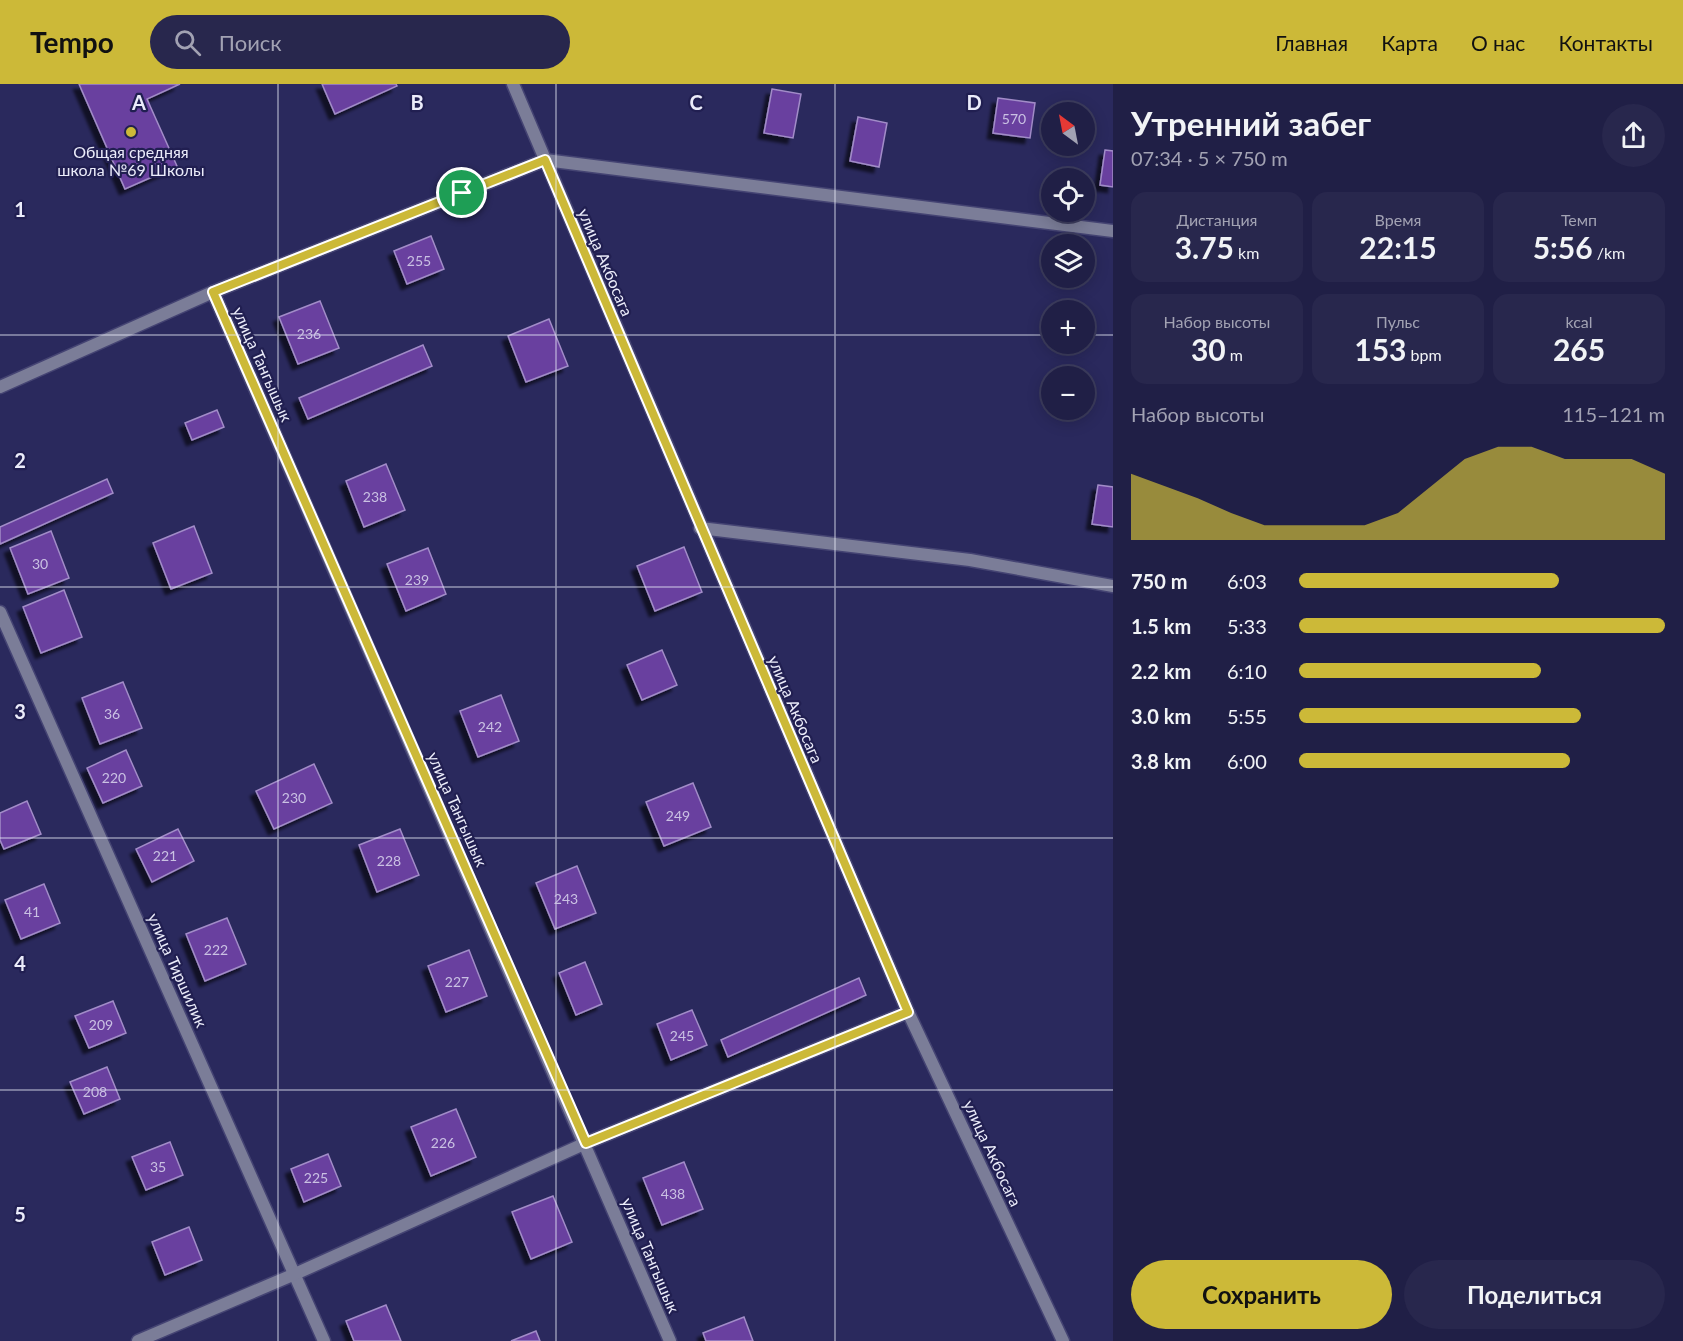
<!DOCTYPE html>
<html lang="ru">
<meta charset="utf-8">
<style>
body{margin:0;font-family:Lato,sans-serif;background:#28274d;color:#f1f3f6;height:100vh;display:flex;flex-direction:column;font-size:22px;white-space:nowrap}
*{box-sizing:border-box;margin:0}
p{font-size:20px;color:#a2a2b3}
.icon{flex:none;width:33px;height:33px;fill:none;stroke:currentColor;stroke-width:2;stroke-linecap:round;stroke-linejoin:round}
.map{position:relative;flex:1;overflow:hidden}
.sheet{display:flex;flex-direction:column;background:#201f46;width:570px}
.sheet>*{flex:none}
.needle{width:39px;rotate:328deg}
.controls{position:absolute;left:1041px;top:18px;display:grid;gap:12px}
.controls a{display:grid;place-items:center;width:54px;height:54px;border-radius:50%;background:#201f46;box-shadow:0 3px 15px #0003,0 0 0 2px #3d3d5f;font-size:30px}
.pin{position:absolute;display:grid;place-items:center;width:51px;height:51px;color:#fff;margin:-26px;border:3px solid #fff;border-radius:50%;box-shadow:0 2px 6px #0007}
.round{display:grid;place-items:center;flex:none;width:63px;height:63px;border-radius:32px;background:#28274d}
.headline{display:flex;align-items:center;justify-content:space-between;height:102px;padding:0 18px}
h1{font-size:33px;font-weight:700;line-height:45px}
.figures{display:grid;grid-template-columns:repeat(3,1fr);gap:9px;height:102px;padding:6px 18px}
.figures div{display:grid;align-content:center;border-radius:15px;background:#28274d;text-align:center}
.figures b{font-size:30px;font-weight:700}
.figures small{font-size:16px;font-weight:400}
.figures p{font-size:16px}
.chart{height:168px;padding:12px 18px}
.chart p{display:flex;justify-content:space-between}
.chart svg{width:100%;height:108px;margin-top:6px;fill:#ccb938;opacity:.7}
.button{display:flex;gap:12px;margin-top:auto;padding:12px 18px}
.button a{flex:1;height:69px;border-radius:36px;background:#ccb938;color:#111;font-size:24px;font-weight:700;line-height:69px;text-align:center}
.button a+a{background:#28274d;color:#f1f3f6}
ul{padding:0 18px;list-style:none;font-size:20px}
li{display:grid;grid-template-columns:96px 72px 1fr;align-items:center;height:45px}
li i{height:15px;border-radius:8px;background:#ccb938}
header{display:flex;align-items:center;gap:36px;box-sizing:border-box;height:84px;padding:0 30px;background:#ccb938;color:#111}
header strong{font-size:28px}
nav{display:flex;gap:33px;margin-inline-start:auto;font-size:21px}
.search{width:420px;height:54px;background:#28274d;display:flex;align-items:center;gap:15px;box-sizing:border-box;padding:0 21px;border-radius:33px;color:#a2a2b3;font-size:22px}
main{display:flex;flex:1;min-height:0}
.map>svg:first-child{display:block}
</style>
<header>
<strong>Tempo</strong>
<div class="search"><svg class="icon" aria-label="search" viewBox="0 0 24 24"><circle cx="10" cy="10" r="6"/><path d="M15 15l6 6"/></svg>Поиск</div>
<nav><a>Главная</a><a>Карта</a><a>О нас</a><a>Контакты</a></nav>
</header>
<main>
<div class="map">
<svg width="1113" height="1257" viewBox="0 0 1113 1257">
<defs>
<filter id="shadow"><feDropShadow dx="-5.5" dy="5.5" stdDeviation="1.5" flood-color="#0009"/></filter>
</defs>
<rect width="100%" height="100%" fill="#2a295d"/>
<g fill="#69419f" stroke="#a28cc8" stroke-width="1.5" filter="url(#shadow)">
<path d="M79,0H180L147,15L177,82L125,105Z"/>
<path d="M322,0H396L397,2L335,30Z"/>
<path d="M772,5L801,10L793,54L764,49Z"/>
<path d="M998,14L1035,19L1030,54L993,49Z"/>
<path d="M858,33L887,39L879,83L850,77Z"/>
<path d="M1105,66L1113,67V103L1100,101Z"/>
<path d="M431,152L444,185L407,200L394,167Z"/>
<path d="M320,217L339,264L298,280L279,233Z"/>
<path d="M549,235L568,282L526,298L508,252Z"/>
<path d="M423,261L432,282L308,335L299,314Z"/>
<path d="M217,326L224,343L192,356L185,339Z"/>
<path d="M386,380L405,426L364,443L346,397Z"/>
<path d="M107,395L113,409L0,460V443Z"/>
<path d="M1098,401L1113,403V443L1092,440Z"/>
<path d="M194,442L212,489L171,505L153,459Z"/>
<path d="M51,447L69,494L28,510L10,464Z"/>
<path d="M684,463L702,508L655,527L637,482Z"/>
<path d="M428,464L446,510L406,527L387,480Z"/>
<path d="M64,506L82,553L41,569L23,523Z"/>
<path d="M662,566L677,601L642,616L627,581Z"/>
<path d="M123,598L142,644L100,660L82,614Z"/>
<path d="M501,611L519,657L478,673L460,627Z"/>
<path d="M126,666L142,702L103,719L87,684Z"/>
<path d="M314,680L332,719L274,745L256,707Z"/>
<path d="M693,699L711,743L664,762L646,718Z"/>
<path d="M27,717L41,750L4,765L0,756V729Z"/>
<path d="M178,745L194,777L152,798L136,765Z"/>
<path d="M400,745L419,791L377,808L359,761Z"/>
<path d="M577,782L596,829L555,845L536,799Z"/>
<path d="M44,800L60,839L21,855L5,816Z"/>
<path d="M227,834L246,880L205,897L186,850Z"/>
<path d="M469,866L487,912L446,928L428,882Z"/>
<path d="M585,878L602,920L576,931L559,889Z"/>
<path d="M859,894L866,911L728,973L721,956Z"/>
<path d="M113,917L126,949L89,964L75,932Z"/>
<path d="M692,926L707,961L671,976L657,940Z"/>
<path d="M107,983L120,1015L84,1030L70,998Z"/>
<path d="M456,1025L476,1073L431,1092L411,1043Z"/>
<path d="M170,1058L183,1091L146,1106L132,1073Z"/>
<path d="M328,1070L341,1102L304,1118L291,1085Z"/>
<path d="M684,1078L703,1125L662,1141L643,1094Z"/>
<path d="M553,1112L572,1158L531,1175L512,1128Z"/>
<path d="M189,1143L202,1176L165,1191L152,1158Z"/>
<path d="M386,1221L401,1257H354L346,1237Z"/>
<path d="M744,1233L753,1257H706L703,1249Z"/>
<path d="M536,1247L540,1257H511Z"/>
</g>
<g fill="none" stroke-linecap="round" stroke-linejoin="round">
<defs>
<path id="service" d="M700,444L970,476L1113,502"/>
<g id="minor">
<path d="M513,0L908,928L1063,1257"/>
<path d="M213,208L670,1257"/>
<path d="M0,303L213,208L545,76L1113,147"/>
<path d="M0,528L324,1257"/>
<path d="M138,1257L295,1190L586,1059L908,928"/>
</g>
</defs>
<use href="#service" stroke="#454473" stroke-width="15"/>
<use href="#minor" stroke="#454473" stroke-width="15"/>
<use href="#service" stroke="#7b7d98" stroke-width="12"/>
<use href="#minor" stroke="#7b7d98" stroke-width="12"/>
</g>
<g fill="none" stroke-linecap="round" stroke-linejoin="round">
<defs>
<path id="route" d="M545,76L908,928L586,1059L213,208Z"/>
</defs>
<use href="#route" stroke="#fff" stroke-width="12"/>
<use href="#route" stroke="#ccb938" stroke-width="8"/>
</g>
<path fill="none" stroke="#ebecfa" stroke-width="1.5" stroke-opacity="0.55" d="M278,0V1257M556,0V1257M835,0V1257M0,251H1052M1084,251H1113M0,503H1113M0,754H1113M0,1006H1113"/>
<circle fill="#ccb938" stroke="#211f51" stroke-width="2" cx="131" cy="48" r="6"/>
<g text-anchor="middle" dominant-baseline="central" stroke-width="4.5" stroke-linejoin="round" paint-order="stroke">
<g font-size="14" fill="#cac1e3">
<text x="1014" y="34">570</text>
<text x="419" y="176">255</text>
<text x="309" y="249">236</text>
<text x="375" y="412">238</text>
<text x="40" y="479">30</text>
<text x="417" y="495">239</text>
<text x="112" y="629">36</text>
<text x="490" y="642">242</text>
<text x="114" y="693">220</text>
<text x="294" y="713">230</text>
<text x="678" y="731">249</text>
<text x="165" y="771">221</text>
<text x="389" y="776">228</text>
<text x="566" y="814">243</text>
<text x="32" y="827">41</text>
<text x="216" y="865">222</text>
<text x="457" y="897">227</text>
<text x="101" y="940">209</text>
<text x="682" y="951">245</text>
<text x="95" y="1007">208</text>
<text x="443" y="1058">226</text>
<text x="158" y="1082">35</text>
<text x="316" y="1093">225</text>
<text x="673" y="1109">438</text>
</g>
<g font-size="16" fill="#ebecfa" stroke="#211f51">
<text x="131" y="67">Общая средняя<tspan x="131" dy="18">школа №69 Школы</tspan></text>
</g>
<g font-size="16" fill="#ebecfa" stroke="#211f51">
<text transform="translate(606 178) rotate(67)">улица Акбосага</text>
<text transform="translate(263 280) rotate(66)">улица Тангышык</text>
<text transform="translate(796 625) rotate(67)">улица Акбосага</text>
<text transform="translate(458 725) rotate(66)">улица Тангышык</text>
<text transform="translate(178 886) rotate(66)">улица Тиршилик</text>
<text transform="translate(993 1069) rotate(65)">улица Акбосага</text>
<text transform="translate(651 1171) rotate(67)">улица Тангышык</text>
</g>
</g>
<g font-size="20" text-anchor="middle" font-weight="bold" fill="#ebecfa" stroke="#211f51" stroke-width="4.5" stroke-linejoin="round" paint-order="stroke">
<text x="139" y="26">A</text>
<text x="417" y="26">B</text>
<text x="696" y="26">C</text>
<text x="974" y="26">D</text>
<text x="20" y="133">1</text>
<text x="20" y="384">2</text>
<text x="20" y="635">3</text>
<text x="20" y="887">4</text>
<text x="20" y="1138">5</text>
</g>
</svg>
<div class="controls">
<a><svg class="needle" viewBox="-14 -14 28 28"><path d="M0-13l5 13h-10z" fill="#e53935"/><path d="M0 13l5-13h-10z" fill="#a2a2b3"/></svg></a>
<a><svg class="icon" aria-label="locate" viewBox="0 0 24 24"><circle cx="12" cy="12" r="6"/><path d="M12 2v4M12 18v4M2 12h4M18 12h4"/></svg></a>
<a><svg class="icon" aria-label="layers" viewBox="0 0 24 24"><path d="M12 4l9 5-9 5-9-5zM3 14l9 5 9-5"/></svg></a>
<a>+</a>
<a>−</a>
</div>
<div class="pin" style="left:462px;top:109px;background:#1e9e55"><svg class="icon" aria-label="arrive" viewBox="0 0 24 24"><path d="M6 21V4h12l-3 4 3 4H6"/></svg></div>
</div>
<section class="sheet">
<div class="headline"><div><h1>Утренний забег</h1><p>07:34 · 5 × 750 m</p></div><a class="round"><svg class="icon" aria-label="share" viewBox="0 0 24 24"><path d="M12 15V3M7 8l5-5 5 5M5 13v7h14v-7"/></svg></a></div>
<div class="figures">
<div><p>Дистанция</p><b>3.75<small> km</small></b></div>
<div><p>Время</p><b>22:15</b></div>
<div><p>Темп</p><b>5:56<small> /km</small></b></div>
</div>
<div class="figures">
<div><p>Набор высоты</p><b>30<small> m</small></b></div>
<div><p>Пульс</p><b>153<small> bpm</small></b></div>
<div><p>kcal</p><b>265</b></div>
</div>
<div class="chart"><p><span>Набор высоты</span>115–121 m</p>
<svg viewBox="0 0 160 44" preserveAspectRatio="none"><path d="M0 44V17L10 22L20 27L30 33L40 38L50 38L60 38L70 38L80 33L90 22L100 11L110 6L120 6L130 11L140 11L150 11L160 17V44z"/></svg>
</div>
<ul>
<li><b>750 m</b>6:03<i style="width:71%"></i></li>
<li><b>1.5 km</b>5:33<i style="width:100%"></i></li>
<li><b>2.2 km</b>6:10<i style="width:66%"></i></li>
<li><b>3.0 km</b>5:55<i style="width:77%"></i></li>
<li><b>3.8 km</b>6:00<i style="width:74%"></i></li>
</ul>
<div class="button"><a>Сохранить</a><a>Поделиться</a></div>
</section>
</main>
